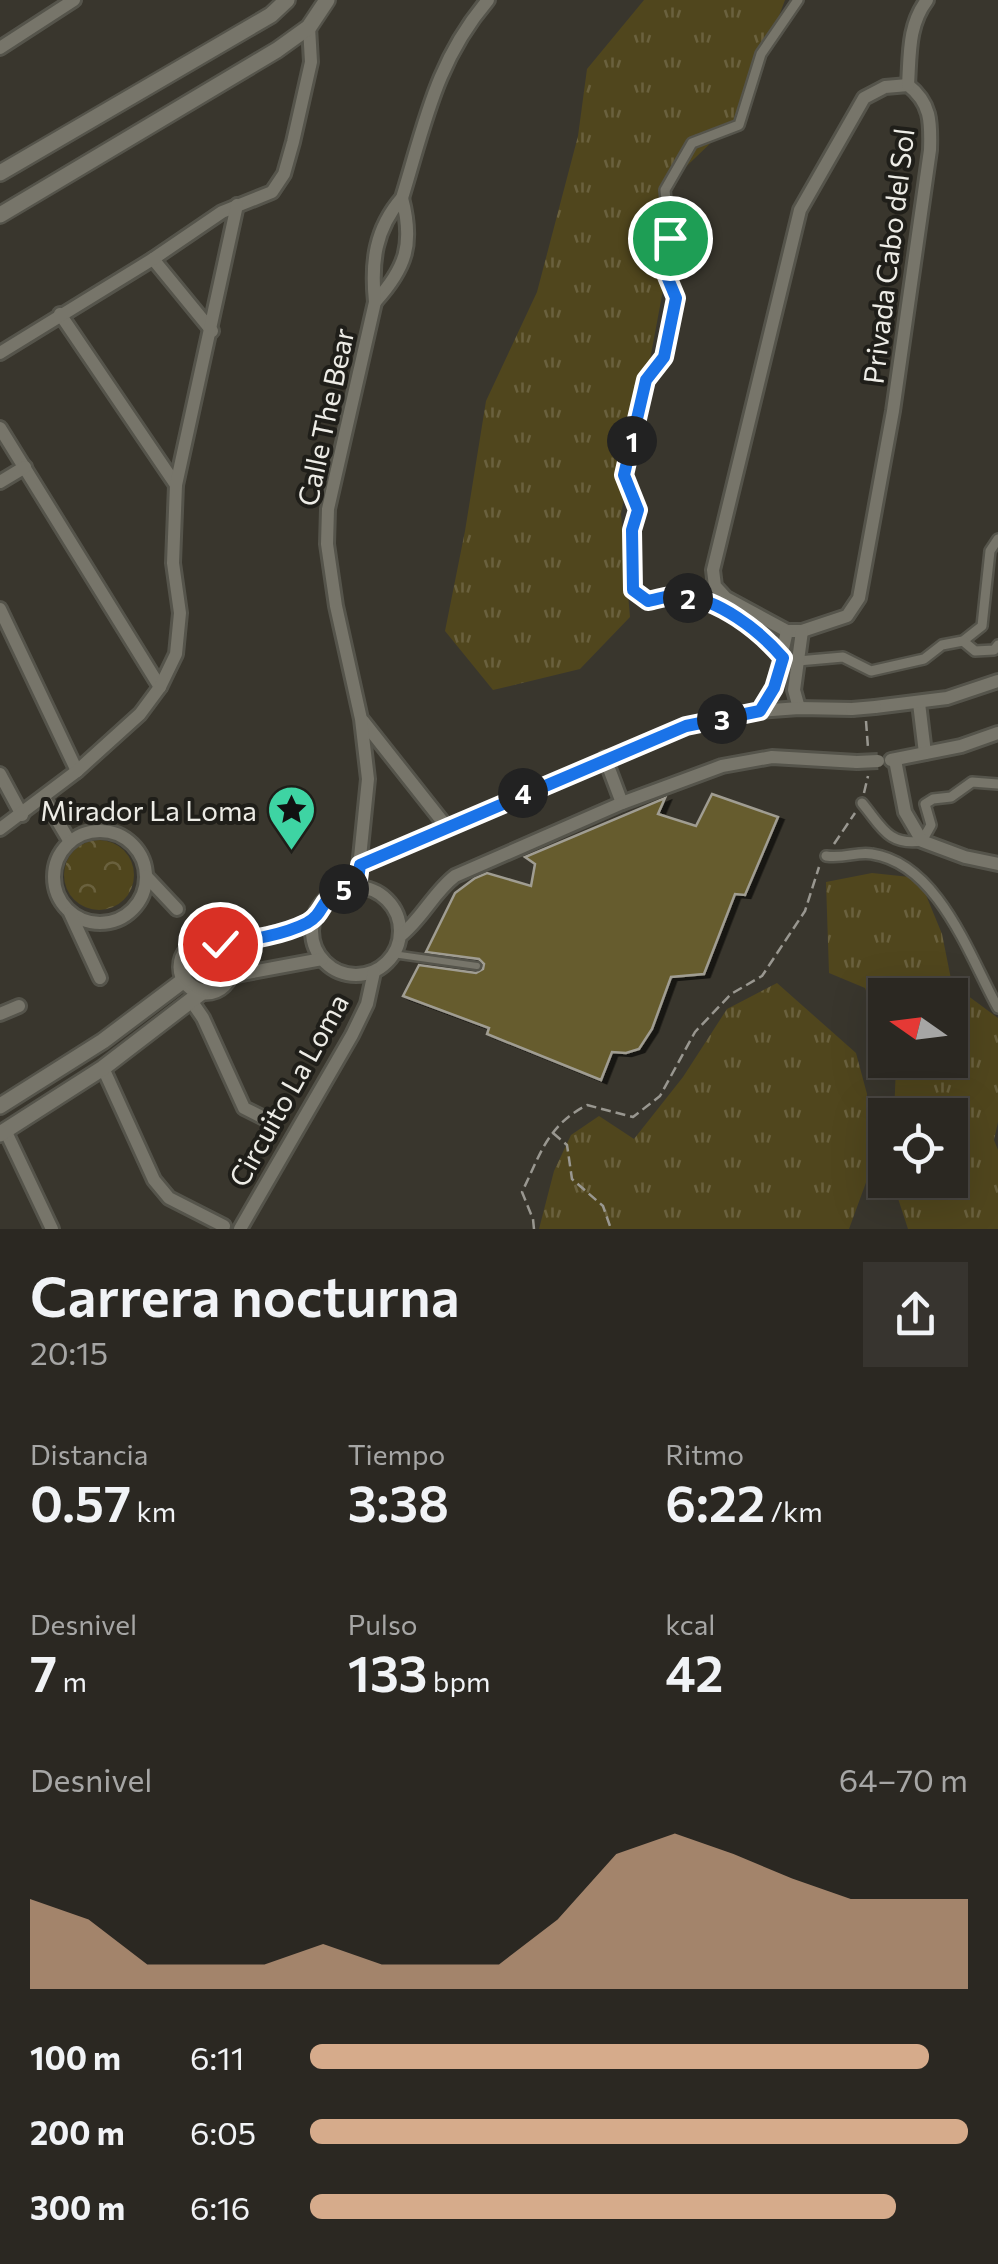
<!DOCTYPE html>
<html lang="es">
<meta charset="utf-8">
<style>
body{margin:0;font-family:Commissioner,sans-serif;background:#37342f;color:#f1f3f6;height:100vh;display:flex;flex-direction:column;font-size:38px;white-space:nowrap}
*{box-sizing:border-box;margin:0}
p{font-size:32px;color:#a6a6a5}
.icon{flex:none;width:55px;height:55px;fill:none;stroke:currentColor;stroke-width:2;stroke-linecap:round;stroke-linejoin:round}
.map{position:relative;height:1229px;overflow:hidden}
.drawer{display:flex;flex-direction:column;background:#2b2822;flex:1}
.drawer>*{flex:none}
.needle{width:65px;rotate:284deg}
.tools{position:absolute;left:868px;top:978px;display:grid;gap:20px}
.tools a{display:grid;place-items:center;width:100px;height:100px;border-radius:0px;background:#2b2822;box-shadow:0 10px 40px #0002,0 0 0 2px #474440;font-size:50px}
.pin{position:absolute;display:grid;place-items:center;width:85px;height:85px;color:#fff;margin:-42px;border:5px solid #fff;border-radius:50%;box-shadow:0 2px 10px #0007}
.km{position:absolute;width:50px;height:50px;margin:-25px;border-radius:50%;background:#222;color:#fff;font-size:28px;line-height:50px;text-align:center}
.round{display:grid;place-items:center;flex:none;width:105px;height:105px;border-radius:0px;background:#37342f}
.overview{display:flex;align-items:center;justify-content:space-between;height:170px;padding:0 30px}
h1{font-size:55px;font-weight:600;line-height:75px}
.figures{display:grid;grid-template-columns:repeat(3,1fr);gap:15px;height:170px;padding:10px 30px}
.figures div{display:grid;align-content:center}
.figures b{font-size:50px;font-weight:600}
.figures small{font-size:28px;font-weight:400}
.figures p{font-size:28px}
.chart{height:280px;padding:20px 30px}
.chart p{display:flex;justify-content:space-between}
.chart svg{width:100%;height:180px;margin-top:10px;fill:#d6ab8b;opacity:.7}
ul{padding:0 30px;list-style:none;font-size:32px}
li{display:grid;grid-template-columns:160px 120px 1fr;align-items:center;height:75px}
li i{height:25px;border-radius:12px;background:#d6ab8b}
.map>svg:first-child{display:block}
</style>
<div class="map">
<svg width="998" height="1229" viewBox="0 0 998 1229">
<defs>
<pattern id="grass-tufts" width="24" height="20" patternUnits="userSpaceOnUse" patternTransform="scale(2.5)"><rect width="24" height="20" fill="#50461d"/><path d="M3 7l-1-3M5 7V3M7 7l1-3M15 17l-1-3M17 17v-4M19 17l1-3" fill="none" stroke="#6a613e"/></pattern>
<pattern id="park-crowns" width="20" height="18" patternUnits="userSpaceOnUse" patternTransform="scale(2.5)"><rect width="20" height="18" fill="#50461d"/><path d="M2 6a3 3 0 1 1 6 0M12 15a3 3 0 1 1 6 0" fill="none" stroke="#6a613e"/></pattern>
<filter id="shadow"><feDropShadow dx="5.5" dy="3" stdDeviation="0" flood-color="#0009"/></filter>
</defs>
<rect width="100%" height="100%" fill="#39362d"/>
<g fill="url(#grass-tufts)">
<path d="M644,0H785L743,112L670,182L666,274L621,514L630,617L580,669L493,690L445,631L465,531L486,401L537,292L578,136L587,69Z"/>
<path d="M872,873L919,878L942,934L952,984L998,1018V1122L994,1140L998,1150V1229H908L892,1180H950V1115H894L896,1067L893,1060H950V995H885V1040L865,988L829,973L826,882Z"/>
<path d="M777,983L856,1053L867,1094L868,1177L849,1229H539L554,1171L571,1135L599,1116L634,1139L683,1077L727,1009Z"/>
</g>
<circle fill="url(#park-crowns)" cx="99" cy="875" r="35"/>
<path fill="#665c2e" stroke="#a09d92" stroke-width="2.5" filter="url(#shadow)" d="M712,794L778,817L745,895L735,894L704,974L671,977L652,1029L639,1049L626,1053L612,1052L601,1080L487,1034L489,1028L403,996L419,965L476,973L483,969L484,964L479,959L426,952L455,893L475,878L487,873L531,886L535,864L525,857L665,798L658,814L696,826Z"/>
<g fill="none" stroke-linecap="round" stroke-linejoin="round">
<defs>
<path id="service" d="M393,954L477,966"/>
<g id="pedestrian">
<path d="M798,0L761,54L739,125L692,143L665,190L670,238L666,274L675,298L664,357L646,381L624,475L639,511L632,530L633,590L648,601L679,595L713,605L762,634L783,658L798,661L843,657L871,671L924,659L942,645L963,641L982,626L990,551L998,539"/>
<path d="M963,641L975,651L994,650L998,645"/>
<path d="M862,803C882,827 888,846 922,841L931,825L925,804L933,799L951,797L972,782L998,784"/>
<path d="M826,856C844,859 858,851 872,854C939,864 970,958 998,1008"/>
</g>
<g id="minor">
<path d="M0,48L74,0"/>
<path d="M908,85C931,103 931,122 930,150L893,411L859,598L847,616L802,631H787L726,598L715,586L713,570L800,210L864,98L885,87Z"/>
<path d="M908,85C910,54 908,25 927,0"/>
<path d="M153,259L212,331"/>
<path d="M375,302C406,268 414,244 402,198"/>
<path d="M60,314L176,485"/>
<path d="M0,353L153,259L222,212L272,192L284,174L293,142L311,62L309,27"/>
<path d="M0,428L160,687"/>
<path d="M0,482L25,467"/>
<path d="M0,609L77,771"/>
<path d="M919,703L925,753"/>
<path d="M875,707L947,698L998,681"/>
<path d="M799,708L794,690L802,631"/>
<path d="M760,711L774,688L787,631"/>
<path d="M363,721L446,826"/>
<path d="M605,758L622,803"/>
<path d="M891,760L961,746L998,733"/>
<path d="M895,760L905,812L922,841L965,857L998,864"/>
<path d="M0,774L22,815"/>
<path d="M44,798L70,842"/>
<path d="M0,829L77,771L140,714L160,687L176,654L180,613L173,563L176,485L237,205"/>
<circle cx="100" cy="877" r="46"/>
<path d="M360,865L686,726L760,711L799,708L852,709"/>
<path d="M146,876L177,909"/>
<path d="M357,887L368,779L361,719L336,606L327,544L328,509L375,302C371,262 375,229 402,198C425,123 436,61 488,0"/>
<circle cx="356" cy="931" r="44"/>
<path d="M70,913L100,978"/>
<path d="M400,936C422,919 433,893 455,876L622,803L722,766L772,757L857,762"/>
<path d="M220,945L290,930L313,920"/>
<path d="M231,976L322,959"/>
<path d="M192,1002L203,1018L244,1108L272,1122"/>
<path d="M0,1014L19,1006"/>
<path d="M103,1068L154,1180L169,1198L224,1226"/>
<path d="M5,1130L52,1229"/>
<path d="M240,1229L352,1035L367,1004L374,972"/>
</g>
<g id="tertiary">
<path d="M0,173L271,15L287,0"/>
<path d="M0,215L277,50L309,27L327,0"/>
<circle cx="206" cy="967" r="25"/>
<path d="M0,1106L103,1041L184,980"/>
<path d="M0,1134L103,1068L202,992"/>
</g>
</defs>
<use href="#service" stroke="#55544b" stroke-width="11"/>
<use href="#pedestrian" stroke="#55544b" stroke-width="14"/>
<use href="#minor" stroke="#55544b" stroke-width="18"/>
<use href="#tertiary" stroke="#55544b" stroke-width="20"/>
<g stroke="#999790" stroke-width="2.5" stroke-dasharray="10 5" stroke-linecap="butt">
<path d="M866,721L868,748"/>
<path d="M864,793L868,776"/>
<path d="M834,844L855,813"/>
<path d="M553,1133L567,1145L572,1179L603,1206L611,1229"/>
<path d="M534,1229L533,1219L522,1192C541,1153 547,1126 587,1105L633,1117L660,1096L695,1032L731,994L762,976L805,911L819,867"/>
</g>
<use href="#service" stroke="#77756a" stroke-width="6"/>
<use href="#pedestrian" stroke="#77756a" stroke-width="9"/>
<use href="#minor" stroke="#77756a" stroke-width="12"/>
<use href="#tertiary" stroke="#77756a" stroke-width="15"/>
<defs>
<g id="minor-bridge">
<path d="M852,709L875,707"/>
<path d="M857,762L878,761"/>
</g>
</defs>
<use href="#minor-bridge" stroke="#55544b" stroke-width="18" stroke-linecap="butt"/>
<use href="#minor-bridge" stroke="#77756a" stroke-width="12"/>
</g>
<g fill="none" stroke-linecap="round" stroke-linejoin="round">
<defs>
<path id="route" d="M220,944C248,940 281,936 307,923C329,911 317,892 357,887L360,865L686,726L760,711L774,688L783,658C759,630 719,599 680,595C670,595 658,599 648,601L633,590L632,530L638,510L624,475L646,380L664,357L676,298L666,274L670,238"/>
</defs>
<use href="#route" stroke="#fff" stroke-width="20"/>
<use href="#route" stroke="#1a73e8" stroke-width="12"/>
</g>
<defs>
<symbol id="sight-pin" viewBox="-11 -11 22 30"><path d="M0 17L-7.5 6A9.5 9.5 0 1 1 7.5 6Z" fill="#3ed4a3" stroke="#1f1e19"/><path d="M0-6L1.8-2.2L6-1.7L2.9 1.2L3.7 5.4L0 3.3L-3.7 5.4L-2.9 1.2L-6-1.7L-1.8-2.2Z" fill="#111"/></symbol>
</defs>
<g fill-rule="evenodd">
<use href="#sight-pin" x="264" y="782" width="55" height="75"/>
</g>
<g text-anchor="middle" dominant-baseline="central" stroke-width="8" stroke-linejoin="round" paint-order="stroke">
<g font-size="28" fill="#edece6" stroke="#1f1e19">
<text transform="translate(888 256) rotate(-83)">Privada Cabo del Sol</text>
<text transform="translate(325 417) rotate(-78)">Calle The Bear</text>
<text transform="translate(288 1090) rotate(-61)">Circuito La Loma</text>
</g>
<g font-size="28" fill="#edece6" stroke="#1f1e19" text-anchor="end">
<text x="257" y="810">Mirador La Loma</text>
</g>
</g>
</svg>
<div class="tools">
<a><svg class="needle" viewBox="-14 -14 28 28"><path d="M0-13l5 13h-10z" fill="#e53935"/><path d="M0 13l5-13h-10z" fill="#a6a6a5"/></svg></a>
<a><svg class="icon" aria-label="locate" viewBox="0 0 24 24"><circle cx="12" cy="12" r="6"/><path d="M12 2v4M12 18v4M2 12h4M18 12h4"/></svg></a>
</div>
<div class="pin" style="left:670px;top:238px;background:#1e9e55"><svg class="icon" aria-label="arrive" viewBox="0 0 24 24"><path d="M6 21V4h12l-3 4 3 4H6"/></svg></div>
<div class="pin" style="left:220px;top:944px;background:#d93025"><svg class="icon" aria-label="check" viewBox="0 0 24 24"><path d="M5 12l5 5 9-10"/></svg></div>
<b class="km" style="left:632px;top:441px">1</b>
<b class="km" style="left:688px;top:598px">2</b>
<b class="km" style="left:722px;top:719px">3</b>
<b class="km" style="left:523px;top:793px">4</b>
<b class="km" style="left:344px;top:889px">5</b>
</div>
<section class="drawer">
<div class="overview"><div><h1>Carrera nocturna</h1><p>20:15</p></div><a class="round"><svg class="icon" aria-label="share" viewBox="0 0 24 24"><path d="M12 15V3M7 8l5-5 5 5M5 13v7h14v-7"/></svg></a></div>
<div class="figures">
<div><p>Distancia</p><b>0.57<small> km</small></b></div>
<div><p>Tiempo</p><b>3:38</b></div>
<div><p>Ritmo</p><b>6:22<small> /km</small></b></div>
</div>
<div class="figures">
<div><p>Desnivel</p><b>7<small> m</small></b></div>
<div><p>Pulso</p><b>133<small> bpm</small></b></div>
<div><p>kcal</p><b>42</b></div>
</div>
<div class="chart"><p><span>Desnivel</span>64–70 m</p>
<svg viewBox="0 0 160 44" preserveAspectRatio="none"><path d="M0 44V22L10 27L20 38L30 38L40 38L50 33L60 38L70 38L80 38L90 27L100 11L110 6L120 11L130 17L140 22L150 22L160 22V44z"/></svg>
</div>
<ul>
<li><b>100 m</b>6:11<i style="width:94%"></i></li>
<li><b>200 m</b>6:05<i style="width:100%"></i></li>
<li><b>300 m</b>6:16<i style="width:89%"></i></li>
</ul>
</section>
